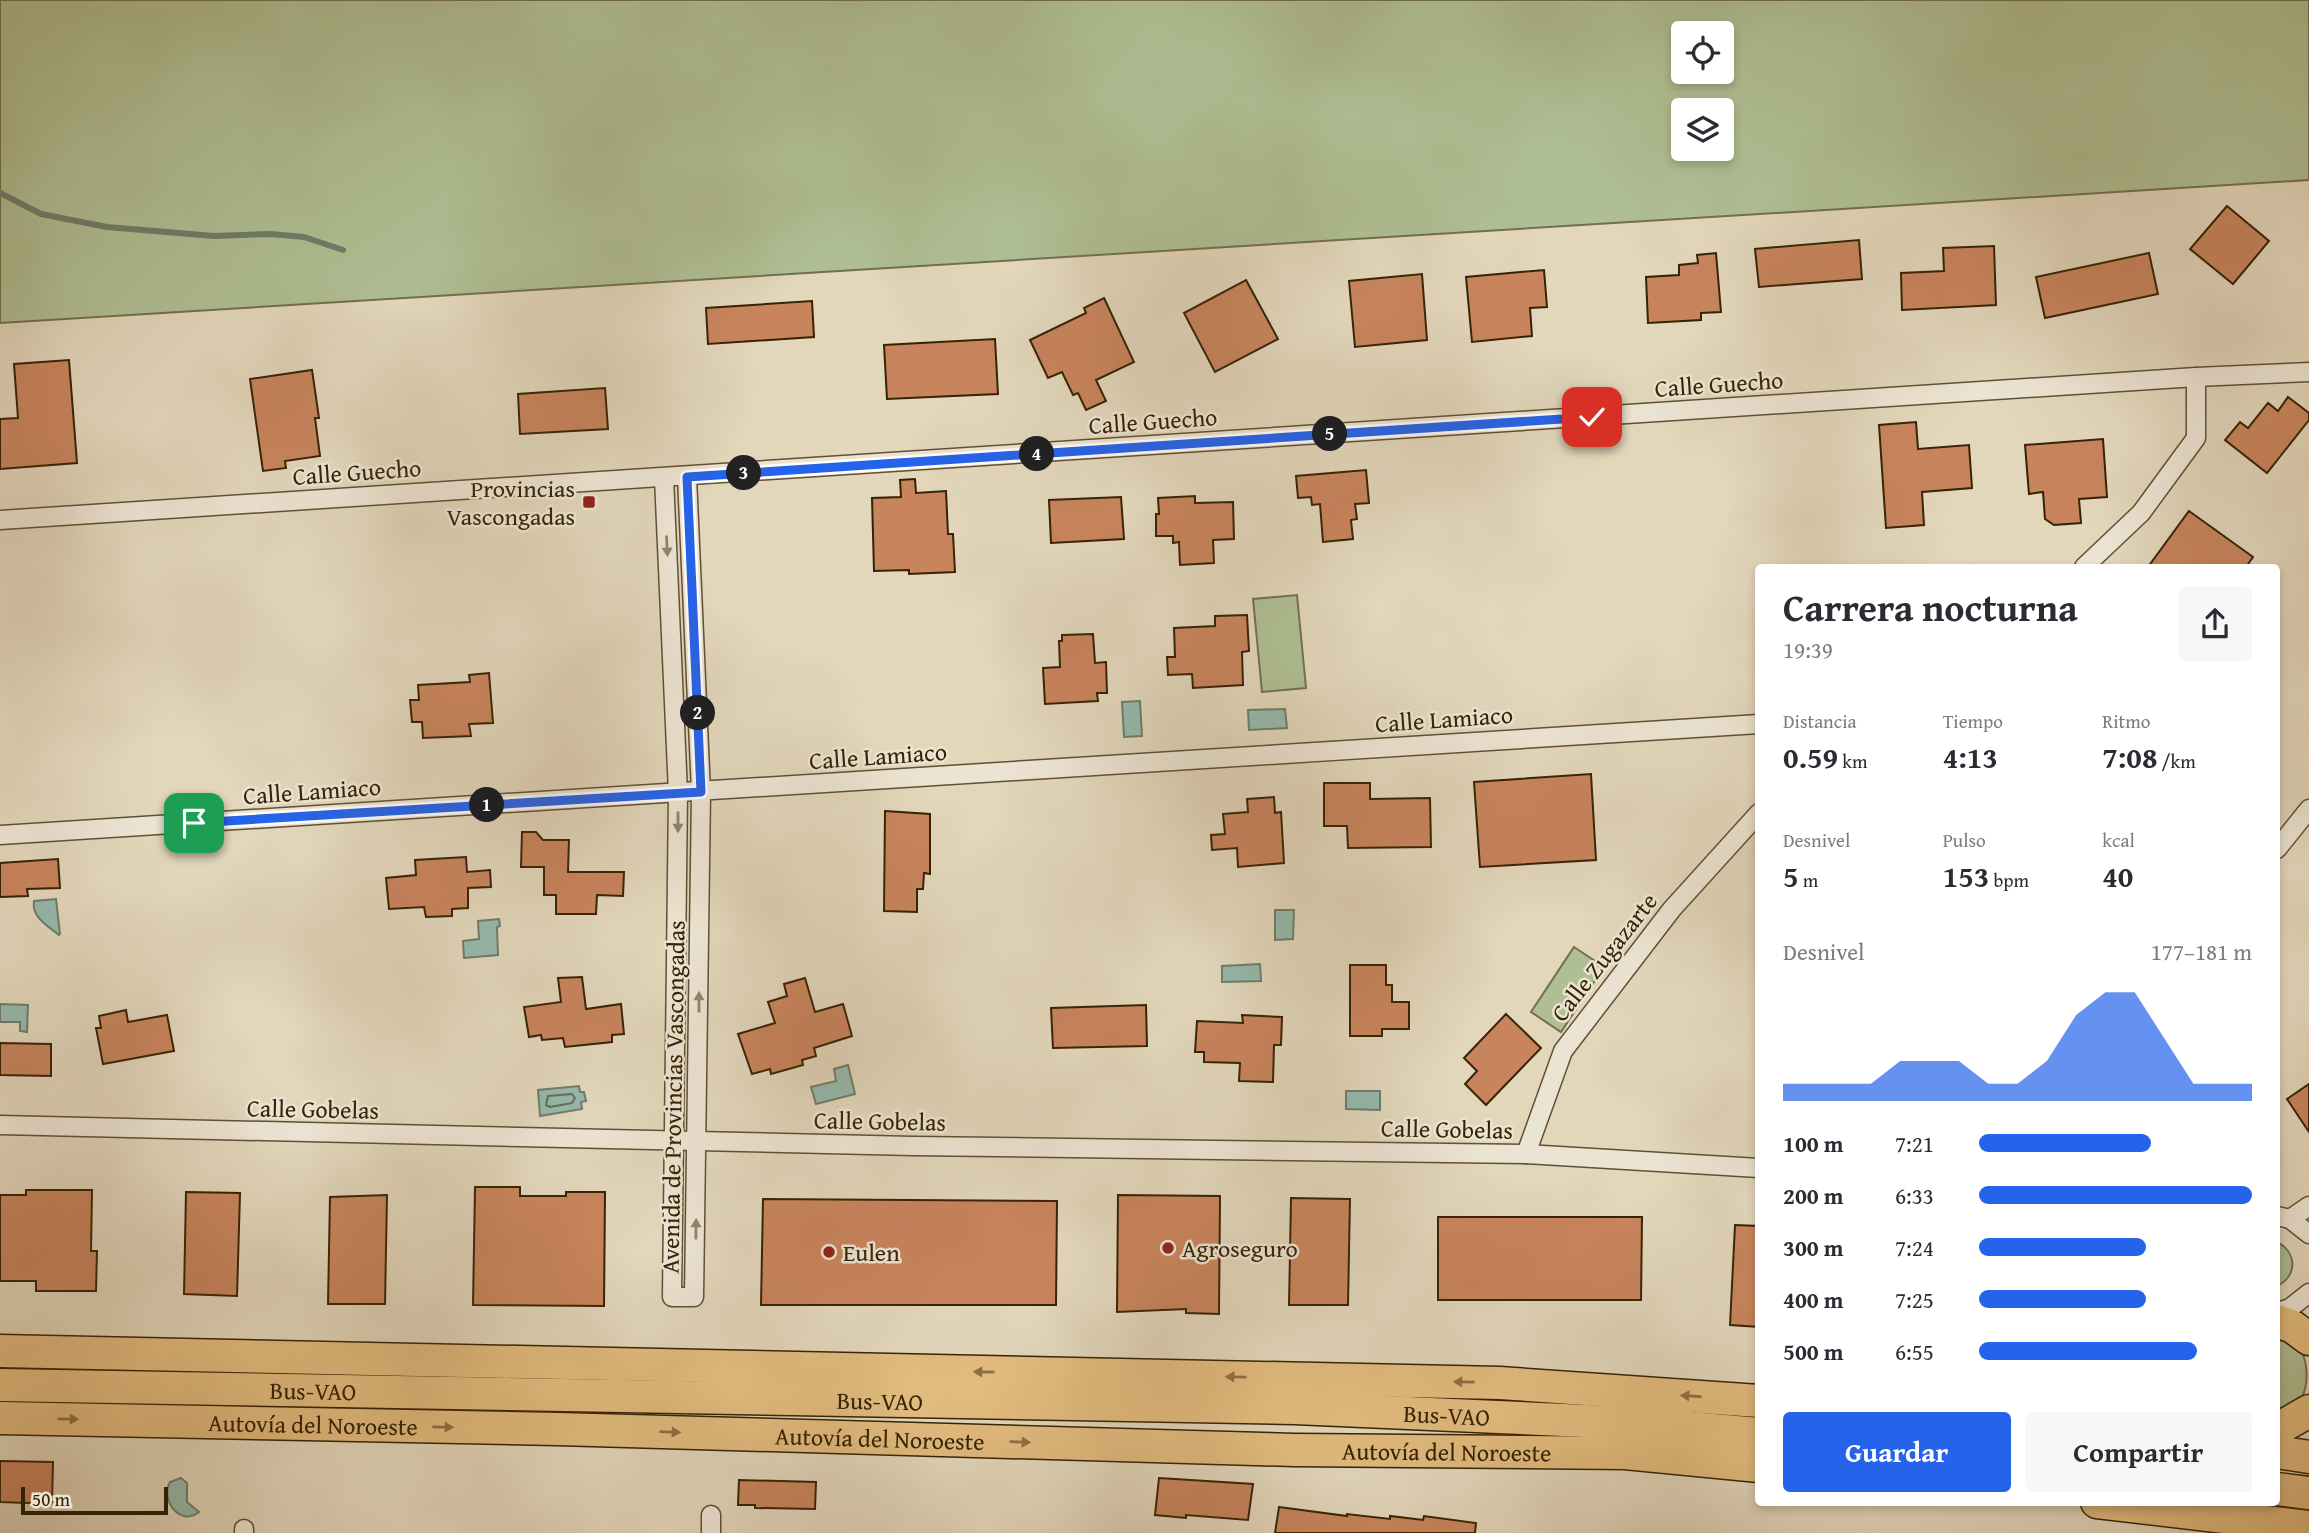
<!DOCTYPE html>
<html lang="es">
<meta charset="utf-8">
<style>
body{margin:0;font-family:"Gentium Book Plus",serif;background:#f7f7f7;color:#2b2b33;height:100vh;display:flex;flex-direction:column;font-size:26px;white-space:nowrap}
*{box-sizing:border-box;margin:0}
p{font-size:23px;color:#7c7c81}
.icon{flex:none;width:38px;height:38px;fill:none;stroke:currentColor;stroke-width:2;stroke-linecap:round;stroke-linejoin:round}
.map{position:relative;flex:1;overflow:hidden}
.panel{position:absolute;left:1755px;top:564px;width:525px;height:942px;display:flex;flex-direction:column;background:#fff;border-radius:7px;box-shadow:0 4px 10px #0003}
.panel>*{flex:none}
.buttons{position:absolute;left:1671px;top:21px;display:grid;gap:14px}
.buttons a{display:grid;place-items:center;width:63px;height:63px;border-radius:7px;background:#fff;box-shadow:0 4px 10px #0003;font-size:35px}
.scale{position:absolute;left:21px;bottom:18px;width:147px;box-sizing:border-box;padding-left:7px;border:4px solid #362304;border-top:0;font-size:19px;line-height:24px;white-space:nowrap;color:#362304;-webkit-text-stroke:5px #ece4d3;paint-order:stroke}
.pin{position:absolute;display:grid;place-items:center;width:60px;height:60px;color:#fff;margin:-30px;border-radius:14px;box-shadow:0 4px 10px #0006}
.km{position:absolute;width:35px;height:35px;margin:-18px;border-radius:50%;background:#222;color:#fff;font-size:19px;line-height:35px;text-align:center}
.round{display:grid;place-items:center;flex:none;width:74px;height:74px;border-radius:7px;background:#f7f7f7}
.headline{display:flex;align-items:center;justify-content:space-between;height:119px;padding:0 28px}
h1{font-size:38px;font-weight:700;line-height:52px}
.figures{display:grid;grid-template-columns:repeat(3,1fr);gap:10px;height:119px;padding:7px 28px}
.figures div{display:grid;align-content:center}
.figures b{font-size:30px;font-weight:700}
.figures small{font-size:19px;font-weight:400}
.figures p{font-size:19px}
.chart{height:196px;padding:14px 28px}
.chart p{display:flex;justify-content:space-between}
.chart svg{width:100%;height:126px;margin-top:7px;fill:#2563eb;opacity:.7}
.cta{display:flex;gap:14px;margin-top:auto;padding:14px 28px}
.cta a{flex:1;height:80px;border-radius:7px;background:#2563eb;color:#fff;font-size:28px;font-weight:700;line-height:80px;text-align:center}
.cta a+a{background:#f7f7f7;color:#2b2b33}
ul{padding:0 28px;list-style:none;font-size:23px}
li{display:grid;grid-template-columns:112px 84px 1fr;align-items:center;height:52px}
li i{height:18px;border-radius:9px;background:#2563eb}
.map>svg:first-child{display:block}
</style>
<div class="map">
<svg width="2309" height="1533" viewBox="0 0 2309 1533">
<rect width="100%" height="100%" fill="#e2d6bb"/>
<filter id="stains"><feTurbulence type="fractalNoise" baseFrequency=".00286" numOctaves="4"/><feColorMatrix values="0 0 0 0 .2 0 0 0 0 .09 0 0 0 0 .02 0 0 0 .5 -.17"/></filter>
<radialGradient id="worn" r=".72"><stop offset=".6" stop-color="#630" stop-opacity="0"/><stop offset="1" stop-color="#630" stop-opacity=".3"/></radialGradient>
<g fill="#afbe93" stroke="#72704c" stroke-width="2" fill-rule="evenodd">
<path d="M0,0H2309V180L0,323ZM1722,33V72H1684V33ZM1722,110V149H1684V110Z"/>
<path d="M1297,595L1306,688L1262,692L1253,599Z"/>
<path d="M1574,947L1604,967L1561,1032L1531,1012Z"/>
<path d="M2277,1242C2297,1252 2298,1276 2277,1286Z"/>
<path d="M2277,1335C2283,1339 2291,1342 2297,1346C2309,1357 2309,1386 2301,1399C2295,1405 2284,1410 2277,1415Z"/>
</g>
<g fill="#95b9ad" stroke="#6f7d69" stroke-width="2">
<path d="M1140,701L1142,736L1124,737L1122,702Z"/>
<path d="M1285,709L1287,728L1249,730L1248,710Z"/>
<path d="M56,899L60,934L59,935C48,926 31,917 34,901Z"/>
<path d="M1275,910H1294L1293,939L1275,940Z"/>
<path d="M499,919L500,926L497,927L498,955L464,958L463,941L479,939L478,921Z"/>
<path d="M1260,964L1261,981L1222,982V966Z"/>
<path d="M0,1004L28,1005L27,1032L20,1031V1022H0Z"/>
<path d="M848,1065L855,1094L816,1104L811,1087L836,1081L834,1069Z"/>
<path d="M579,1086L580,1092H584L586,1101L581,1102L582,1109L540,1116L538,1090Z"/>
<path d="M1346,1091H1380V1110L1346,1109Z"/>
<path d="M181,1478L187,1483V1502L199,1512C180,1527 160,1500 170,1482Z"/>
</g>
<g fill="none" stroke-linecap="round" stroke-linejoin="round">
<path stroke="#666e58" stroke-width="2" d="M572,1094L575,1098L572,1103L550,1107L546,1105L548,1096Z"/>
<path stroke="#6f7d69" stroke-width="6" d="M0,193L41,214L107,227L214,236L271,234L304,237L343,250"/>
</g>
<g fill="#c8845d" stroke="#362304" stroke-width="2">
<path d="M2227,206L2269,241L2233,284L2190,249Z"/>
<path d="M1859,240L1862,279L1759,287L1755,249Z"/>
<path d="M1994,246L1996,305L1902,310L1901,273L1944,271L1943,248Z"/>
<path d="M1716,253L1721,312L1701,313V320L1648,323L1646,277L1679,275V265L1698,263L1697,255Z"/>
<path d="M2149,253L2158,294L2045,318L2036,277Z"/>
<path d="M1544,270L1547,307L1530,308L1532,336L1472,342L1466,277Z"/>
<path d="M1422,274L1427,340L1355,347L1349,281Z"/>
<path d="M1246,280L1278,339L1215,372L1184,313Z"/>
<path d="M1104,298L1134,362L1096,380L1106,401L1086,410L1078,393L1073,395L1062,372L1048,378L1030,340L1086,313L1084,308Z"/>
<path d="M812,301L814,337L708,344L706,308Z"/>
<path d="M995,339L998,394L887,399L884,345Z"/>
<path d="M69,360L77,463L0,469V419L18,418L14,364Z"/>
<path d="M312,370L319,418H315L320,456L285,461L286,468L263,471L250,379Z"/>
<path d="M605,388L608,429L520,434L518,394Z"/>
<path d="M2288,397L2309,413V420L2267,473L2225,440L2240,422L2248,428L2268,403L2278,411Z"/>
<path d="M1916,422L1918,449L1969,445L1972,488L1922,492L1924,525L1886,528L1879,425Z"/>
<path d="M2103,439L2107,497L2079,499L2081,523L2054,525L2045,519L2043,492L2029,494L2025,445Z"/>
<path d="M1366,470L1369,503L1355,504L1357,519L1351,520L1353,539L1323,542L1320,504L1312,505L1311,497L1298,498L1296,476Z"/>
<path d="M915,479L916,493L946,491L948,534H953L955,572L909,574V570L874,571L872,498L901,497L900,480Z"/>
<path d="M1195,496V503L1233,502L1234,539L1213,540L1214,563L1180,565L1179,542L1173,543V536H1156V514H1159L1158,498Z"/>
<path d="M1121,497L1124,539L1051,543L1049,500Z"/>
<path d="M2189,511L2253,557L2246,567H2148Z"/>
<path d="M1247,615L1249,651L1242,652L1243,685L1193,688L1192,674L1168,675L1167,657H1175L1174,628L1215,626V616Z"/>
<path d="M1093,634L1095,663L1106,662L1107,693H1097L1098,701L1045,704L1043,668L1060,667L1059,641H1062V635Z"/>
<path d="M489,673L493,723L469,724L471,736L423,738L422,722H412L410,700H419L418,685L470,682L469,675Z"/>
<path d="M1591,774L1596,860L1480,867L1474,782Z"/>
<path d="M1324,783H1370V799L1430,798L1431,847L1348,848L1347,826H1324Z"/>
<path d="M1274,797L1275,813L1281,812L1284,863L1238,867L1237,848L1212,850L1211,835L1225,834L1223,814L1248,812L1247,799Z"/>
<path d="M885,811L930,814V874L924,873L923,889H917V912L884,911Z"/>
<path d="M522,832H536L543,840H569L568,872H624L623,896L597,895L596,914H556V895H544V867H521Z"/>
<path d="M466,857L467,872L490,870L491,887L468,888V908L452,909V916L426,917L424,907L389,909L386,878L416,875L415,860Z"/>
<path d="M58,859L60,888L27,889L28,896L0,897V863Z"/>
<path d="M1350,965H1386V985H1392V1002H1409V1029H1382V1036H1350Z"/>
<path d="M582,977L586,1009L621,1004L624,1034L612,1035V1042L565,1047L563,1038L542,1040L541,1035L529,1037L524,1007L561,1002L558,978Z"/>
<path d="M805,978L815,1012L843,1004L852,1036L814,1048L816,1056L802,1060L803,1065L771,1074L770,1069L752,1074L738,1034L775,1023L768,1002L787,996L784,984Z"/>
<path d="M1146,1005L1147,1046L1053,1048L1051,1008Z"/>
<path d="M126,1010L128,1022L167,1015L174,1051L103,1064L96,1028H101L99,1016Z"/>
<path d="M1506,1014L1541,1048L1486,1105L1465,1084L1477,1071L1464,1058Z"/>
<path d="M1242,1015L1282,1017L1281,1045H1274L1273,1082L1239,1081L1240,1063L1204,1062V1052H1195L1197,1021L1243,1023Z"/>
<path d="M0,1043L51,1044V1076L0,1075Z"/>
<path d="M2309,1084V1132L2287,1099Z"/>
<path d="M475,1187H520V1196H566V1192H605L604,1306L473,1305Z"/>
<path d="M26,1190H92L91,1251H97L96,1291H36V1281H0V1195H26Z"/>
<path d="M186,1192L240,1193L237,1296L184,1294Z"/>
<path d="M387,1195L385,1304H328L330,1197Z"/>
<path d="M1118,1195L1220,1196L1219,1314L1186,1313V1309L1117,1312Z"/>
<path d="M1291,1198L1350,1199L1348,1305H1289Z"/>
<path d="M763,1199L1057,1201L1056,1305H761Z"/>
<path d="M1438,1217H1642L1641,1300H1438Z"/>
<path d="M1735,1225L1759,1226V1327L1730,1325Z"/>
<path d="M0,1461L53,1462L52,1504L0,1502Z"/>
<path d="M1159,1478L1253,1484L1248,1520L1186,1515V1518L1155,1515Z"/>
<path d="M739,1480L816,1482L815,1509L755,1508V1505H738Z"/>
<path d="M1279,1507L1347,1516V1514L1390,1519V1516L1423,1520L1424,1516L1476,1523L1475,1533H1275Z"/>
</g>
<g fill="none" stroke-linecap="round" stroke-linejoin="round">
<defs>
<g id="minor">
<path d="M664,478L678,793L672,1297H694L701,792L687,477"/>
<path d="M0,520L2196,377L2309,372"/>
<path d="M2084,567L2141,513L2196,438V377"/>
<path d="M0,835L1759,724"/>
<path d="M2277,849L2309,809"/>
<path d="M0,1125L913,1146L1526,1154L1759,1168"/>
<path d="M1526,1154L1563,1051L1672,909L1759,813"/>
<path d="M2277,1216L2290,1219L2309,1234"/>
<path d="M2290,1219L2309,1206"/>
<path d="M2277,1312L2290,1308L2309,1293"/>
<path d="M244,1533V1529"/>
<path d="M711,1533V1515"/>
</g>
<g id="motorway">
<path d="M2277,1321L2293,1327L2309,1339"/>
<path d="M0,1351L1500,1383L1759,1401"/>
<path id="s1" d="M0,1385L1295,1408L1631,1423L1759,1434"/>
<path id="s2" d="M0,1418L558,1429L1294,1450L1625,1453L1759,1466"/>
<path d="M2277,1428L2283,1426L2309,1411"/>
<path d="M2277,1452L2309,1457"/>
<path d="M2277,1489L2309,1493"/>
<path d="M2097,1502L2309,1527"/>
</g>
</defs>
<use href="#minor" stroke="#615032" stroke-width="21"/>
<use href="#motorway" stroke="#362304" stroke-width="35"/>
<use href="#minor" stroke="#ece4d3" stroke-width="18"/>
<use href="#motorway" stroke="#e1bb7e" stroke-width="32"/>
</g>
<defs><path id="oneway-solid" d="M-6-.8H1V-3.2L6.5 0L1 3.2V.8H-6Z" transform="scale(1.75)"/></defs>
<g fill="#91846c">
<use href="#oneway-solid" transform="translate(667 546) rotate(87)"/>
<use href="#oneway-solid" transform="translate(678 822) rotate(90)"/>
<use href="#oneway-solid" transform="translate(699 1002) rotate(-90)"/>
<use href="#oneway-solid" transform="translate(696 1229) rotate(-89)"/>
</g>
<g fill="#8c6f41">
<use href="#oneway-solid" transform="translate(984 1372) rotate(-179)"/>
<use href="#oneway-solid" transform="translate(1236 1377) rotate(-179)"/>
<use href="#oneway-solid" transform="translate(1464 1382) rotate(-179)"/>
<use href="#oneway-solid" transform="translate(1691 1396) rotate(-176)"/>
<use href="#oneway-solid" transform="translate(68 1419) rotate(1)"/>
<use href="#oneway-solid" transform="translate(443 1427) rotate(1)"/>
<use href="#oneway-solid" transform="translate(670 1432) rotate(2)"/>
<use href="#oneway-solid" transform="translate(1020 1442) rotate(2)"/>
</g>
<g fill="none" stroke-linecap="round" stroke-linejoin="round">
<defs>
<path id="route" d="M194,823L701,792L687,477L1592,417"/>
</defs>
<use href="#route" stroke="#fff" stroke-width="14"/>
<use href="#route" stroke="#2563eb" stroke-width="9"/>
</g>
<g fill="#8f2418" stroke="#ece4d3" stroke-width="2.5">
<rect x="582" y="495" width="14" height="14" rx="3.5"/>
<circle cx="1168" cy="1248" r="7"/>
<circle cx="829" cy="1252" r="7"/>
</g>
<g text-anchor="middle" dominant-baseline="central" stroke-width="5" stroke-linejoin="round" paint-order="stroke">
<g font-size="24" fill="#362304" stroke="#ece4d3">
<text transform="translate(1719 384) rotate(-4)">Calle Guecho</text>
<text transform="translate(1153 421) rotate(-4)">Calle Guecho</text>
<text transform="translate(357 472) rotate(-4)">Calle Guecho</text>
<text transform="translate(1444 719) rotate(-4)">Calle Lamiaco</text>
<text transform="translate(878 756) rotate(-4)">Calle Lamiaco</text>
<text transform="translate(312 791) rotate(-4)">Calle Lamiaco</text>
<text transform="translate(1604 957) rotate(-52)">Calle Zugazarte</text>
<text transform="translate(673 1097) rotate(-89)">Avenida de Provincias Vascongadas</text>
<text transform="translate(313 1109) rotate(1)">Calle Gobelas</text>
<text transform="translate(880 1121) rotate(1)">Calle Gobelas</text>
<text transform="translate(1447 1129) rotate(1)">Calle Gobelas</text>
<text stroke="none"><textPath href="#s1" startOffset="313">Bus-VAO</textPath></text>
<text stroke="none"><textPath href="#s1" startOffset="880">Bus-VAO</textPath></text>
<text stroke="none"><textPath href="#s1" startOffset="1447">Bus-VAO</textPath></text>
<text stroke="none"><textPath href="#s2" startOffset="313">Autovía del Noroeste</textPath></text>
<text stroke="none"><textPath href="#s2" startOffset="880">Autovía del Noroeste</textPath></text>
<text stroke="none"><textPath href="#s2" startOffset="1447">Autovía del Noroeste</textPath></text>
</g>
<g font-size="24" fill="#362304" stroke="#ece4d3" text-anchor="start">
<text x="575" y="488" text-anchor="end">Provincias<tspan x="575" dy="28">Vascongadas</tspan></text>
<text x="1182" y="1248">Agroseguro</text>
<text x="843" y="1252">Eulen</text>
</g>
</g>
<rect width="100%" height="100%" filter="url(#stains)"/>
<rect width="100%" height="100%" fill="url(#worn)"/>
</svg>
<div class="buttons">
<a><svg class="icon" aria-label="locate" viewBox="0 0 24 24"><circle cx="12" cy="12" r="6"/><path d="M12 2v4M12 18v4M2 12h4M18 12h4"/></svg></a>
<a><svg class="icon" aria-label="layers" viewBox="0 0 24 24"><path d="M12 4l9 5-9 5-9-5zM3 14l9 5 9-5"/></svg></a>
</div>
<div class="scale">50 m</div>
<div class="pin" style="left:194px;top:823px;background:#1e9e55"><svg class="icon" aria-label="arrive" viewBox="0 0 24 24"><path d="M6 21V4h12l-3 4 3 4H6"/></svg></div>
<div class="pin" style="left:1592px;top:417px;background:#d93025"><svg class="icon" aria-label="check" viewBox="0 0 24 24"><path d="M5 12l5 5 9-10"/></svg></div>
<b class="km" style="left:487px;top:805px">1</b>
<b class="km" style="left:698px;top:713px">2</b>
<b class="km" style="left:744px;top:473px">3</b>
<b class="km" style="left:1037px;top:454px">4</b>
<b class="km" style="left:1330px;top:434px">5</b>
<section class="panel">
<div class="headline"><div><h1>Carrera nocturna</h1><p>19:39</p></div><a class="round"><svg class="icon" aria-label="share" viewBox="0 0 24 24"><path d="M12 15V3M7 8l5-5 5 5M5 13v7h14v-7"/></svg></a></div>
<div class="figures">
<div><p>Distancia</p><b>0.59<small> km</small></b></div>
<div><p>Tiempo</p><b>4:13</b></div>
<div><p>Ritmo</p><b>7:08<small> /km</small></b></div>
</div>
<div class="figures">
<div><p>Desnivel</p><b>5<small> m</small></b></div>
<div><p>Pulso</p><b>153<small> bpm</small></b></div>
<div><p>kcal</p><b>40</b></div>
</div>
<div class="chart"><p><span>Desnivel</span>177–181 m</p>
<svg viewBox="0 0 160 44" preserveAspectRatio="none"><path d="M0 44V38L10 38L20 38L30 38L40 30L50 30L60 30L70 38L80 38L90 30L100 14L110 6L120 6L130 22L140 38L150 38L160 38V44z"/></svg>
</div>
<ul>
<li><b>100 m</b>7:21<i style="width:63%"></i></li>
<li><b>200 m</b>6:33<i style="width:100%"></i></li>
<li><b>300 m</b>7:24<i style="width:61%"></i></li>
<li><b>400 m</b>7:25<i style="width:61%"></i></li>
<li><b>500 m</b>6:55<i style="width:80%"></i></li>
</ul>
<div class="cta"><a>Guardar</a><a>Compartir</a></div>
</section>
</div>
